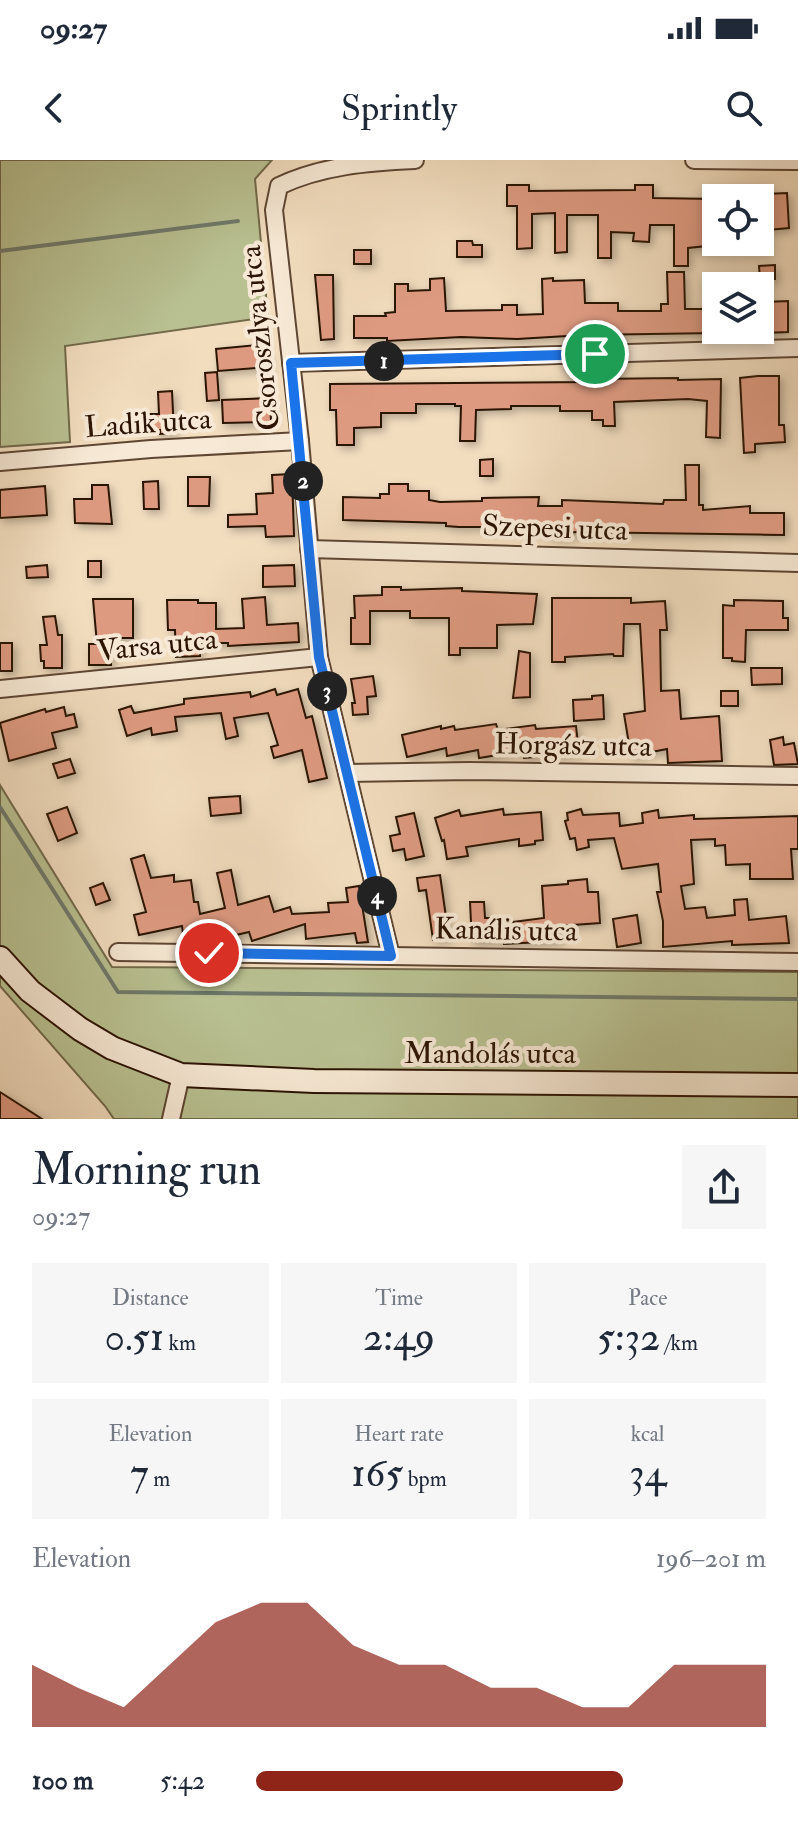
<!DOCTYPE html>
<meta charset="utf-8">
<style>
body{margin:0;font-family:"IM FELL Double Pica",serif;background:#f6f6f7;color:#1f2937;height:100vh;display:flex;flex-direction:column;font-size:30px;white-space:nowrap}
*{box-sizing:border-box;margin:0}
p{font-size:26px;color:#747a83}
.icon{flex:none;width:44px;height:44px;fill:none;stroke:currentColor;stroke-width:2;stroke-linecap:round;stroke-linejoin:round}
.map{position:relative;height:959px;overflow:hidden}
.sheet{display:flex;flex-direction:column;background:#fff;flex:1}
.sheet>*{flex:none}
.fabs{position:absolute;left:702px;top:24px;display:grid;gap:16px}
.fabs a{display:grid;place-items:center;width:72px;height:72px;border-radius:0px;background:#fff;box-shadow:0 4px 12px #0003;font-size:40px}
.pin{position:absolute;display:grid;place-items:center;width:68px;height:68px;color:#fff;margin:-34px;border:4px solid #fff;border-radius:50%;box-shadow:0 2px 8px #0007}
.km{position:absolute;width:40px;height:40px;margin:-20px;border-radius:50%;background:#222;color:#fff;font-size:22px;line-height:40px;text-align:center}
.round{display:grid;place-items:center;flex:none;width:84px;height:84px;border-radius:0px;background:#f6f6f7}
.headline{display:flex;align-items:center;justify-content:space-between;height:136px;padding:0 32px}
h1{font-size:44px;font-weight:600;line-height:60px}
.metrics{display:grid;grid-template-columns:repeat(3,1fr);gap:12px;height:136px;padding:8px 32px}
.metrics div{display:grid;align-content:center;border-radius:0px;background:#f6f6f7;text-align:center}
.metrics b{font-size:40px;font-weight:600}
.metrics small{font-size:22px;font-weight:400}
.metrics p{font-size:22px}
.chart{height:224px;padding:16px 32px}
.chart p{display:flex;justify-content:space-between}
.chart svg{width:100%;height:144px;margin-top:8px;fill:#8f2418;opacity:.7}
ul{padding:0 32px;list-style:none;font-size:26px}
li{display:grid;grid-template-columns:128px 96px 1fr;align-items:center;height:60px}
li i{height:20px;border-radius:10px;background:#8f2418}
.status{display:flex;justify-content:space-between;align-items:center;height:56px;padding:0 40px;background:#fff;direction:ltr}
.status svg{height:22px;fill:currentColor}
header{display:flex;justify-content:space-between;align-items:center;height:104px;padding:0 32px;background:#fff;font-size:36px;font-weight:600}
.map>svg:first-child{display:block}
</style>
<div class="status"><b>09:27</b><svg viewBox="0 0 49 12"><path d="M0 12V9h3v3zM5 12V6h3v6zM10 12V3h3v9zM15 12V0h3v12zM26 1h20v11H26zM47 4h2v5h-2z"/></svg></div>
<header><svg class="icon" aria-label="back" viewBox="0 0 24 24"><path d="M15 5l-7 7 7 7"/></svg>Sprintly<svg class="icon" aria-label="search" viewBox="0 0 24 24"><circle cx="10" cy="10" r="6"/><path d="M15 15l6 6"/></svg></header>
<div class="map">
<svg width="798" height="959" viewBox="0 0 798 959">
<defs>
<filter id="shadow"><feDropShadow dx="3.5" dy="3.5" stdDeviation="4" flood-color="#0004"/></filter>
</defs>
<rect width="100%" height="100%" fill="#f2ddbf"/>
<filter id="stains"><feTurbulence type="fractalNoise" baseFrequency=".0025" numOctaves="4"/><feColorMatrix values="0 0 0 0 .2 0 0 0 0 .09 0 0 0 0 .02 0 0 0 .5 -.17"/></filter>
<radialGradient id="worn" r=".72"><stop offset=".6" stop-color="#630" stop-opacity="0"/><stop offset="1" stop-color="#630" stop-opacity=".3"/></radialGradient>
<g fill="#b9c192" stroke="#726a4b" stroke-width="2">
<path d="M0,0H272L255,19L268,157L65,186L70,282L0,287Z"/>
<path d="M0,625L112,807L798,812V959H114L105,946L0,826Z"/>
</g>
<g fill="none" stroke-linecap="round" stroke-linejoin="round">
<g stroke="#6f796b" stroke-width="4">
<path d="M0,91L238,61"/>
<path d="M0,647L118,832L798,839"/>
</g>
</g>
<g fill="#dd9a81" stroke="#2c1404" stroke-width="2" filter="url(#shadow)">
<path d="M507,25H529V31L635,30V25H653V38L716,39V85L688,88V106H674V65H650L649,82L633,81L634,73L611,72V98H598V55H567V92L555,93V53L532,54V88L517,89V46H507Z"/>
<path d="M787,33L789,68L768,70L765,34Z"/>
<path d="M457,81H472L473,85H482V97H457Z"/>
<rect x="354" y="90" width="17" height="14"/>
<path d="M775,105V119H760L759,106Z"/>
<path d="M667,112H684L685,149H716V173L584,175L517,179L461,177L387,181V178H354V156H386L385,153L395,152V124H408V131L430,130V119L444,118L446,151L502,150V145H517V155L543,154L542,119L553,118V121L584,120L585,143H618V151H661V144H668Z"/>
<path d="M315,115H333L334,179L321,180Z"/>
<path d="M788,141V172L764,173V142Z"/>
<path d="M257,185L258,197L268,196L269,207L218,211L216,189Z"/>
<path d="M217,212L219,240L207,241L205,213Z"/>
<path d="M758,216H779V265H784L785,282L755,284V292L744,293L740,218Z"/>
<path d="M678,218V220L721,219L720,278L706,277L707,241L688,239L614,242L615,266H603V260H592V251H560V246H511V249L476,250L475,281H460L461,246H455V244H416V253H381V267L354,268V285H337L336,250H330V224L592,222V219Z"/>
<path d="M172,231L174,273L160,274V270H136V254H159L158,232Z"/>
<path d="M270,238L271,262L223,263L222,240Z"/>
<path d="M493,299V316H480V300Z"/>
<path d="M685,305H699V345H703V350L750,346V353H784V375L571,372V377H550V370H517V367H459L446,366V363L343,360V337L380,338V334H389V324H408V331H429V340L440,342L482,341V338L539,337L538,346H562V340L663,344L664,340H686Z"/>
<path d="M292,314L294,376L266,377L265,366L228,367V355L257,354L256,334L273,333L272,315Z"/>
<path d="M188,317H210L209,346H188Z"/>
<path d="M158,321L159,349H144L143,322Z"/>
<path d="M92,325H108L112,364L75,363L74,339H92Z"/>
<path d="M45,326L47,355L0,358V330Z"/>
<rect x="88" y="401" width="13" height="16"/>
<path d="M47,405L48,417L27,418L26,407Z"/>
<path d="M294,405L295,426L263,427V406Z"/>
<path d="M382,427H401V430L462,428V431L537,434L533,464L497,465V488H460V495H449V458H410V451H370V484H351V458H355L354,436L382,435Z"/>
<path d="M265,437L267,465L298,463L299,482L228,486V483H199L200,496L176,497L175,470H168L167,440H198V443H216V469L244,468L242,439Z"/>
<path d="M552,438H631V443L665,441L667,470H660L661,531L679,530L681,559L719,556L722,601L668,603L667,589L631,596L624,554L645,551L640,464H624L623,496H614L613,494L565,497V502H552Z"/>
<path d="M93,439H133V478H111V505H89V484H97Z"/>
<path d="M734,440L783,441V458H788V470H746L745,502L732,501V498H723V445L734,446Z"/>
<path d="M55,456L58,475H62V508H44V501H41L40,485H47L43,457Z"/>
<rect x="0" y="483" width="12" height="28"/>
<path d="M519,491L530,493V537L513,538Z"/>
<path d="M751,508H782V524L752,525Z"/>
<path d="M373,516L376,536L367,537L368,554L353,555L352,543H355L351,519Z"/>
<path d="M275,529L277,535L298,529L306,558L312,556L327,618L309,622L302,590L274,598L271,587L278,585L268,553L234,558L238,576L226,579L221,553L175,557L177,571L152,575L151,568L127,576L119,550L131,546L134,553L184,544V539L250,532L251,537Z"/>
<rect x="721" y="531" width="17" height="15"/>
<path d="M603,535L604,559L574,561L573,540L592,539V536Z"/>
<path d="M64,547L66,556L74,554L77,567L52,573L56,588L9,601L0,563L45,549L46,552Z"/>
<path d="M496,564L498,570L535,565L536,569L576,566L579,593L524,598L523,593L516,592L479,598L478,590L447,596L446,588L407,597L402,575L441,566V569L454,566L455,570Z"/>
<path d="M783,577L784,585L794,583L798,604L774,605L770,580Z"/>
<path d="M70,599L75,613L58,618L53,604Z"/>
<path d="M240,636L241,653L211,656L209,638Z"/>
<path d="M67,647L77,673L58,681L47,654Z"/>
<path d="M503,649L504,655L541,652L543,680L535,681V684L519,686V679L466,687L468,696L447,699L444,680L442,681L435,658L459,650L461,656Z"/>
<path d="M581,649L583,655L619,653L620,666L643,663L642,653L658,650L659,658L694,655V659L798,656V689H791L793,719H750V704L726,705L725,685L715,686V679L691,680L694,724L681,726L685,749L705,747L707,758L735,755L734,740L747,739L749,760L786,756L789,783L732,785V781L663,787V761L657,732H661L658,704L622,709L614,678L588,680L589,687L577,690L575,678L570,679L565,661L568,660L567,653Z"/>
<path d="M414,653L424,696L406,700L404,689L393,691L390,676L400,674L396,657Z"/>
<path d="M144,695L151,718L174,715V722L191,720L194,742H198L200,754L225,748L217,713L231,710L238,745L269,736L274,752L290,747L292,754L329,752L328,743L348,742L346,728L359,726L368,782L357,783L355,773L306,779L305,764L252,781L249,772L223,778L221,767L183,774L182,766L139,775L134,755L146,752L131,699Z"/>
<path d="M440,715L449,778L433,780L426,730L419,731L417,718Z"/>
<path d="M587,719L588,732H598L600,763L559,766L560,781L504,784V781L472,782L470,742H484L485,758H490V765L544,758L542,726L568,724V721Z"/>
<path d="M103,723L110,740L96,745L90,728Z"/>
<path d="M637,755L641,783L617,787L613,759Z"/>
<path d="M0,932L42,959H0Z"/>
</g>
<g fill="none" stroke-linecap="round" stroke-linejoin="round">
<defs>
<g id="street">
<path d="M694,0L798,1"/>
<path d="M291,203L798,188"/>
<path d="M0,302L151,289L300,281"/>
<path d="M309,389L798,403"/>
<path d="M0,529L319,497"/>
<path d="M347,613L469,611L798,616"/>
<path d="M118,792L798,802"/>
<path d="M391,796L319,497L300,281L274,50L279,26C321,6 368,2 415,0"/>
<path d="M171,959L181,915"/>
</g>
<path id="secondary" d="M0,798L30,831L80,869L112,888L181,915L314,921L798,925"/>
</defs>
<use href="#street" stroke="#5e4633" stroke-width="20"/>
<use href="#secondary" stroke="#2c1404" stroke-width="26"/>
<use href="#street" stroke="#f7e9d5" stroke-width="16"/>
<use href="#secondary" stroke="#f7e9d5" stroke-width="22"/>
</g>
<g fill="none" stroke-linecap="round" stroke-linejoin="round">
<defs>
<path id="route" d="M209,793L391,796L319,497L291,203L595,194"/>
</defs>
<use href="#route" stroke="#fff" stroke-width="16"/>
<use href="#route" stroke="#1a73e8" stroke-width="10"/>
</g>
<g text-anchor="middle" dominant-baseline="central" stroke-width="8" stroke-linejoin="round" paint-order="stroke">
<g font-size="30" fill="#2c1404" stroke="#f7e9d5">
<text transform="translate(260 178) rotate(-96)">Csoroszlya utca</text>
<text transform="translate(148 263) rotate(-4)">Ladik utca</text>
<text transform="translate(555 368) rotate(2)">Szepesi utca</text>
<text transform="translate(157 485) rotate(-6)">Varsa utca</text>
<text transform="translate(573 585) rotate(1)">Horgász utca</text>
<text transform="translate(506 770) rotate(1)">Kanális utca</text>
<text x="490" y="893">Mandolás utca</text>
</g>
</g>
<rect width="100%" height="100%" filter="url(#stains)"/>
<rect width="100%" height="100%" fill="url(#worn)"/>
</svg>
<div class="fabs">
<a><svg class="icon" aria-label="locate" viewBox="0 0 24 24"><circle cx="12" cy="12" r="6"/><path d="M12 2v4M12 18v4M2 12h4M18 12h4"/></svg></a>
<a><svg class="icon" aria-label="layers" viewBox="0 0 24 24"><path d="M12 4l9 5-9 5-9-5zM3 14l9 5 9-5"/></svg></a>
</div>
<div class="pin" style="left:595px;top:194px;background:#1e9e55"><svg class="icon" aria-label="arrive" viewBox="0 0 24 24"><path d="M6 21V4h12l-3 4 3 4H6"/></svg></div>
<div class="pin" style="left:209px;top:793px;background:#d93025"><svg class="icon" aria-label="check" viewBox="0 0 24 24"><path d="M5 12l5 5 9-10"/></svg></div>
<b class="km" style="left:384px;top:201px">1</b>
<b class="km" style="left:303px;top:321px">2</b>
<b class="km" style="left:327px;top:531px">3</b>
<b class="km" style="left:377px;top:736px">4</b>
</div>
<section class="sheet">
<div class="headline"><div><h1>Morning run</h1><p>09:27</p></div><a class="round"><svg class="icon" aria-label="share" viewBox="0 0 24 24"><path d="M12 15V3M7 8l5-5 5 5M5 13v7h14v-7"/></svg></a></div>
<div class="metrics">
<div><p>Distance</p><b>0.51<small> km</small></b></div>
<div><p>Time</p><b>2:49</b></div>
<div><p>Pace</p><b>5:32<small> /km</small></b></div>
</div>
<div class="metrics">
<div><p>Elevation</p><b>7<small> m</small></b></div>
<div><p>Heart rate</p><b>165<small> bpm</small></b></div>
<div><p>kcal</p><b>34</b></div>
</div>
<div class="chart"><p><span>Elevation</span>196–201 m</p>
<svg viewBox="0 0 160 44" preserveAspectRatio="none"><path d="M0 44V25L10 32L20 38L30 25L40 12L50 6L60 6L70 19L80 25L90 25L100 32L110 32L120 38L130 38L140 25L150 25L160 25V44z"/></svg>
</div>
<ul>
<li><b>100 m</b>5:42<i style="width:72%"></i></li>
</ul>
</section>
